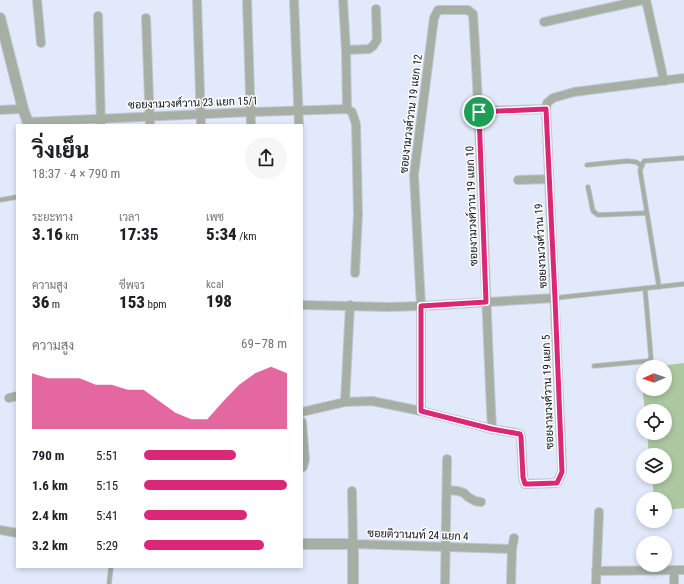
<!DOCTYPE html>
<html lang="th">
<meta charset="utf-8">
<style>
body{margin:0;font-family:"Roboto Condensed",Sarabun,sans-serif;background:#f6f6f6;color:#202124;height:100vh;display:flex;flex-direction:column;font-size:15px;white-space:nowrap}
*{box-sizing:border-box;margin:0}
p{font-size:13px;color:#757577}
.icon{flex:none;width:22px;height:22px;fill:none;stroke:currentColor;stroke-width:2;stroke-linecap:round;stroke-linejoin:round}
.map{position:relative;flex:1;overflow:hidden}
.details{position:absolute;left:16px;top:124px;width:287px;height:444px;display:flex;flex-direction:column;background:#fff;border-radius:0px;box-shadow:0 2px 6px #0003}
.details>*{flex:none}
.needle{width:26px;rotate:268deg}
.tools{position:absolute;left:636px;top:360px;display:grid;gap:8px}
.tools a{display:grid;place-items:center;width:36px;height:36px;border-radius:50%;background:#fff;box-shadow:0 2px 6px #0003;font-size:20px}
.pin{position:absolute;display:grid;place-items:center;width:34px;height:34px;color:#fff;margin:-17px;border:2px solid #fff;border-radius:50%;box-shadow:0 1px 4px #0007}
.round{display:grid;place-items:center;flex:none;width:42px;height:42px;border-radius:21px;background:#f6f6f6}
.headline{display:flex;align-items:center;justify-content:space-between;height:68px;padding:0 16px}
h1{font-size:22px;font-weight:800;line-height:30px}
.metrics{display:grid;grid-template-columns:repeat(3,1fr);gap:6px;height:68px;padding:4px 16px}
.metrics div{display:grid;align-content:center}
.metrics b{font-size:17px;font-weight:800}
.metrics small{font-size:11px;font-weight:400}
.metrics p{font-size:11px}
.chart{height:112px;padding:8px 16px}
.chart p{display:flex;justify-content:space-between}
.chart svg{width:100%;height:72px;margin-top:4px;fill:#db2777;opacity:.7}
ul{padding:0 16px;list-style:none;font-size:13px}
li{display:grid;grid-template-columns:64px 48px 1fr;align-items:center;height:30px}
li i{height:10px;border-radius:5px;background:#db2777}
.map>svg:first-child{display:block}
</style>
<div class="map">
<svg width="684" height="584" viewBox="0 0 684 584">
<rect width="100%" height="100%" fill="#e1e9fa"/>
<path fill="#acc8a1" d="M684,363V508L665,510V499H654L652,477H665V455H649L647,433H665V411H645L640,368H643V389H665V367H649Z"/>
<g fill="none" stroke-linecap="round" stroke-linejoin="round">
<defs>
<g id="service">
<path d="M587,165L627,161L636,162L642,166"/>
<path d="M588,187L593,211L598,215L647,213"/>
<path d="M0,200L17,197"/>
<path d="M659,287L640,170L644,161L684,158"/>
<path d="M555,298L684,284"/>
<path d="M594,366L648,361L651,358L645,288"/>
<path d="M109,584L111,567"/>
</g>
<g id="minor">
<path d="M37,0L41,43"/>
<path d="M197,0L201,125"/>
<path d="M247,0L251,125"/>
<path d="M294,0L299,125"/>
<path d="M343,0L346,50L347,109"/>
<path d="M646,0L664,81"/>
<path d="M98,16L101,125"/>
<path d="M146,18L150,125"/>
<path d="M544,22L643,0"/>
<path d="M346,50L369,49L373,46L377,40L376,9"/>
<path d="M0,110L23,109"/>
<path d="M479,111L546,109"/>
<path d="M29,122L251,112L347,109L352,112L356,124L358,214L355,273"/>
<path d="M518,180L549,179"/>
<path d="M302,305L388,307L421,306L555,298"/>
<path d="M9,398L17,396"/>
<path d="M345,402L350,305"/>
<path d="M421,411V306L414,175L434,18L438,10H468L473,14C482,152 485,291 492,429"/>
<path d="M302,412L345,402L372,401L421,411L492,429L516,433L520,434L521,437L523,477L525,484L557,483L562,472V465L546,109L547,103L553,98L574,92L684,78"/>
<path d="M302,422L305,460L303,467H302"/>
<path d="M447,490L458,491L464,493L468,497L475,501L481,502"/>
<path d="M352,491L353,544L512,549"/>
<path d="M0,530L17,533"/>
<path d="M596,571L684,570"/>
<path d="M445,584L447,459"/>
<path d="M511,584L512,549L514,538"/>
<path d="M596,584L599,512"/>
<path d="M674,584V570"/>
</g>
<g id="tertiary">
<path d="M0,18L23,109L29,125"/>
<path d="M302,544H353V584"/>
</g>
</defs>
<use href="#service" stroke="#bfc6d6" stroke-width="5.5"/>
<use href="#minor" stroke="#bfc6d6" stroke-width="10"/>
<use href="#tertiary" stroke="#bfc6d6" stroke-width="12"/>
<use href="#service" stroke="#a7afa4" stroke-width="4"/>
<use href="#minor" stroke="#a7afa4" stroke-width="8"/>
<use href="#tertiary" stroke="#a7afa4" stroke-width="10"/>
</g>
<g fill="none" stroke-linecap="round" stroke-linejoin="round">
<defs>
<path id="route" d="M546,109L555,298L562,472L557,483L529,484H525L523,477L521,437L520,434L492,429L421,411V306L486,302L479,112Z"/>
</defs>
<use href="#route" stroke="#fff" stroke-width="8"/>
<use href="#route" stroke="#db2777" stroke-width="5"/>
</g>
<g text-anchor="middle" dominant-baseline="central" stroke-width="3" stroke-linejoin="round" paint-order="stroke">
<g font-size="11" fill="#0d111b" stroke="#fff">
<text transform="translate(193 103) rotate(-2)">ซอยงามวงศ์วาน 23 แยก 15/1</text>
<text transform="translate(411 114) rotate(-83)">ซอยงามวงศ์วาน 19 แยก 12</text>
<text transform="translate(472 206) rotate(-92)">ซอยงามวงศ์วาน 19 แยก 10</text>
<text transform="translate(541 246) rotate(-93)">ซอยงามวงศ์วาน 19</text>
<text transform="translate(548 392) rotate(-92)">ซอยงามวงศ์วาน 19 แยก 5</text>
<text transform="translate(418 535) rotate(2)">ซอยติวานนท์ 24 แยก 4</text>
</g>
</g>
</svg>
<div class="tools">
<a><svg class="needle" viewBox="-14 -14 28 28"><path d="M0-13l5 13h-10z" fill="#e53935"/><path d="M0 13l5-13h-10z" fill="#757577"/></svg></a>
<a><svg class="icon" aria-label="locate" viewBox="0 0 24 24"><circle cx="12" cy="12" r="6"/><path d="M12 2v4M12 18v4M2 12h4M18 12h4"/></svg></a>
<a><svg class="icon" aria-label="layers" viewBox="0 0 24 24"><path d="M12 4l9 5-9 5-9-5zM3 14l9 5 9-5"/></svg></a>
<a>+</a>
<a>−</a>
</div>
<div class="pin" style="left:479px;top:112px;background:#1e9e55"><svg class="icon" aria-label="arrive" viewBox="0 0 24 24"><path d="M6 21V4h12l-3 4 3 4H6"/></svg></div>
<section class="details">
<div class="headline"><div><h1>วิ่งเย็น</h1><p>18:37 · 4 × 790 m</p></div><a class="round"><svg class="icon" aria-label="share" viewBox="0 0 24 24"><path d="M12 15V3M7 8l5-5 5 5M5 13v7h14v-7"/></svg></a></div>
<div class="metrics">
<div><p>ระยะทาง</p><b>3.16<small> km</small></b></div>
<div><p>เวลา</p><b>17:35</b></div>
<div><p>เพซ</p><b>5:34<small> /km</small></b></div>
</div>
<div class="metrics">
<div><p>ความสูง</p><b>36<small> m</small></b></div>
<div><p>ชีพจร</p><b>153<small> bpm</small></b></div>
<div><p>kcal</p><b>198</b></div>
</div>
<div class="chart"><p><span>ความสูง</span>69–78 m</p>
<svg viewBox="0 0 160 44" preserveAspectRatio="none"><path d="M0 44V10L10 13L20 13L30 13L40 17L50 17L60 20L70 20L80 27L90 34L100 38L110 38L120 27L130 17L140 10L150 6L160 10V44z"/></svg>
</div>
<ul>
<li><b>790 m</b>5:51<i style="width:64%"></i></li>
<li><b>1.6 km</b>5:15<i style="width:100%"></i></li>
<li><b>2.4 km</b>5:41<i style="width:72%"></i></li>
<li><b>3.2 km</b>5:29<i style="width:84%"></i></li>
</ul>
</section>
</div>
